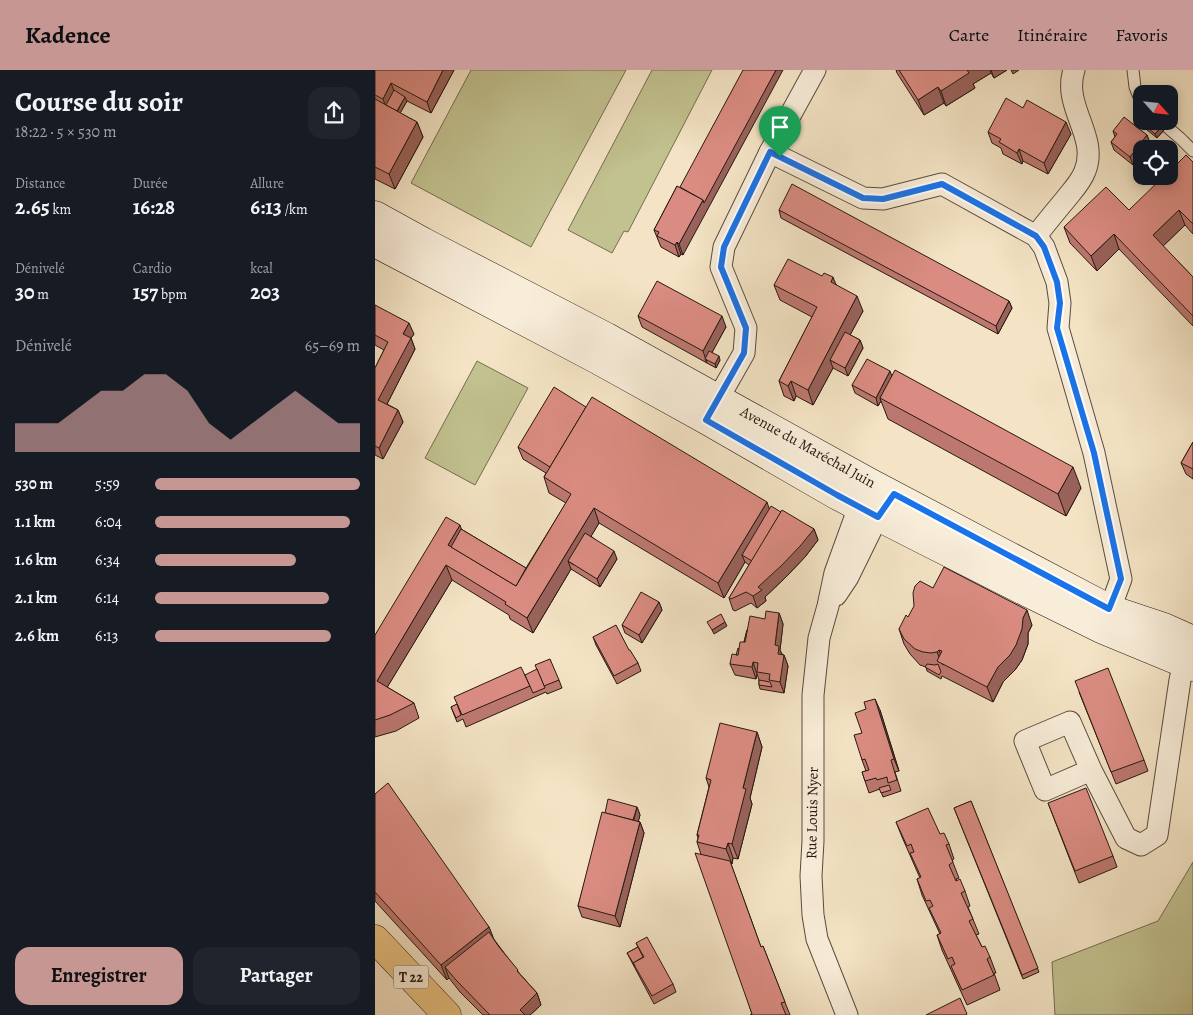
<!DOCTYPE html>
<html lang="fr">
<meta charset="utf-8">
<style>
body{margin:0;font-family:Alegreya,serif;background:#20242c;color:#f1f3f6;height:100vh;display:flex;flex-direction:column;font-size:19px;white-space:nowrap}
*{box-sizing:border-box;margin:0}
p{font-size:16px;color:#9ea1a6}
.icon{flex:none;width:28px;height:28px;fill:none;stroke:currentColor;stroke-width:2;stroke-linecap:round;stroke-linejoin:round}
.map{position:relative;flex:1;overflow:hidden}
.side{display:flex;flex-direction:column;background:#171b24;width:375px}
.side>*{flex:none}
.needle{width:32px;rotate:117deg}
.tools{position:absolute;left:758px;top:15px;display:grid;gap:10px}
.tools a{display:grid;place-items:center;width:45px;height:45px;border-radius:10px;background:#171b24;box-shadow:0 2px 12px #0003;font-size:25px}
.pin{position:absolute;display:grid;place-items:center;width:42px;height:42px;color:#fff;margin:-51px -21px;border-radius:50% 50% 50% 0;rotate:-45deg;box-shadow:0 0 5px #0007}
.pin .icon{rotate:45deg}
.round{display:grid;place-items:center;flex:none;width:52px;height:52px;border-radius:15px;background:#20242c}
.overview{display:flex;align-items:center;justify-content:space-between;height:85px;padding:0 15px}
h1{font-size:28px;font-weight:700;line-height:38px}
.figures{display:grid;grid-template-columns:repeat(3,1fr);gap:8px;height:85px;padding:5px 15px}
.figures div{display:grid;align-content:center}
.figures b{font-size:21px;font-weight:700}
.figures small{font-size:14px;font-weight:400}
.figures p{font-size:14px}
.chart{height:140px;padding:10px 15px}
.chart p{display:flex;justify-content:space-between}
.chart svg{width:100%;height:90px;margin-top:5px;fill:#c59692;opacity:.7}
.button{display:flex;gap:10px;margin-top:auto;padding:10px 15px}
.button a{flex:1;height:58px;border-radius:15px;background:#c59692;color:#111;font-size:20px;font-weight:700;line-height:58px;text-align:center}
.button a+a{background:#20242c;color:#f1f3f6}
ul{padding:0 15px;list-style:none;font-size:16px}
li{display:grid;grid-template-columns:80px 60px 1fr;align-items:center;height:38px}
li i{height:12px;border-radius:6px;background:#c59692}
header{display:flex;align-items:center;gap:30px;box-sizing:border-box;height:70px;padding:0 25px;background:#c59692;color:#111}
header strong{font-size:24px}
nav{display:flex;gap:28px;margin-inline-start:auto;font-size:18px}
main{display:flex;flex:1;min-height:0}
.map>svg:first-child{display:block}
</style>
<header>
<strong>Kadence</strong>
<nav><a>Carte</a><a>Itinéraire</a><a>Favoris</a></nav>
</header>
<main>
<section class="side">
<div class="overview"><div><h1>Course du soir</h1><p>18:22 · 5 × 530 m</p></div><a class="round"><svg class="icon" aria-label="share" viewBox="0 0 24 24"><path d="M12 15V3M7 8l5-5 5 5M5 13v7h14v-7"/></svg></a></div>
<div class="figures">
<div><p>Distance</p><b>2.65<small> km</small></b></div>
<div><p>Durée</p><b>16:28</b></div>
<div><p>Allure</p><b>6:13<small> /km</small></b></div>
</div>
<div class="figures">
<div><p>Dénivelé</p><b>30<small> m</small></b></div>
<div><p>Cardio</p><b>157<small> bpm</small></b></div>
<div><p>kcal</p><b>203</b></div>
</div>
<div class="chart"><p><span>Dénivelé</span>65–69 m</p>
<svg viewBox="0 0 160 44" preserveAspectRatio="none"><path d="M0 44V30L10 30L20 30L30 22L40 14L50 14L60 6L70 6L80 14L90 30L100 38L110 30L120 22L130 14L140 22L150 30L160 30V44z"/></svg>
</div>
<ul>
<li><b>530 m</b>5:59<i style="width:100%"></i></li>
<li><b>1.1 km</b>6:04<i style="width:95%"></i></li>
<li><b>1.6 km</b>6:34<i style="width:69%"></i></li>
<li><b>2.1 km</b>6:14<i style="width:85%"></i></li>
<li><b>2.6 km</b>6:13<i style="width:86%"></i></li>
</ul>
<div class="button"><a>Enregistrer</a><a>Partager</a></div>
</section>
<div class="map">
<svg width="818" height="945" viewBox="0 0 818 945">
<rect width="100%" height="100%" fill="#f4e4c5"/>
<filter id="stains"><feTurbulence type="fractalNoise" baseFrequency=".004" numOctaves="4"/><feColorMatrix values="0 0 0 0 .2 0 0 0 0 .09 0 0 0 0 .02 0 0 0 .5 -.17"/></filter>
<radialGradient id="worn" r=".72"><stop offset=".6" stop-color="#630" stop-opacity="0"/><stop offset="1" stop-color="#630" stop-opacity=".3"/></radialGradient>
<g fill="#c2c290" stroke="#746d51">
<path d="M96,0H251L156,177L36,113Z"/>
<path d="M277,0H337L253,162L249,161L237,183L193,160Z"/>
<path d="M102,291L153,318L100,415L50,388Z"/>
<path d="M818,792V945H680L677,892L783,851Z"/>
</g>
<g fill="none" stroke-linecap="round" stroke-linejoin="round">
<defs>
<g id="service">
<path d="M758,0L760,17L766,32"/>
<path d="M785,51L805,68L818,81"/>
</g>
<g id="minor">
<path d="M395,82L488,128L508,129L567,114L661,166L669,177L682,212L685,233L683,258L719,383L746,509L735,539"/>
<path d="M661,166C670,154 680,142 690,130C697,121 706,112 710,101C724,66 687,37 699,0"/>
<path d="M336,341L369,283L371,258L346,197L349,177L395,82L440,0"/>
<path d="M461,525L473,507L498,456L512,434"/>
<path d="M716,700L670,720L650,671L695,652L716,700L751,768L766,775L782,765L805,610L812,579"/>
<path d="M472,945L442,869L438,845L436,806L438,771V625L444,568L453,536L460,503L489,423"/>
</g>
<g id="secondary">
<path d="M0,145L49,172L232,267L494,412L735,539L789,557L818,570"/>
<path d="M0,173L219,288L331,350L461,425L503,447L653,523L726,559L818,597"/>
</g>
<path id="primary" d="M0,869L72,945"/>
</defs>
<use href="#service" stroke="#5a4b3f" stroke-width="13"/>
<use href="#minor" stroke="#5a4b3f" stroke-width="23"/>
<use href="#secondary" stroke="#271812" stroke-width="29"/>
<use href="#primary" stroke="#271812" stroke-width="29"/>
<use href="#service" stroke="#f8edd9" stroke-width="11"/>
<use href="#minor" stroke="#f8edd9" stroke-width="21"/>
<use href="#secondary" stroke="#f8edd9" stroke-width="28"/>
<use href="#primary" stroke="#eac282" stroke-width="28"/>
</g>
<g fill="#bc7870" stroke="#271812">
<path d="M0,0H79L56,43L32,31L25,43L42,52L48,67L20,119L0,109Z"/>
<path d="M521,0H632L619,8L616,3L598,14L600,18L571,36L569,33L549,45L522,3Z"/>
<path d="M765,51L789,60L782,68L766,55Z"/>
<path d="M738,61L772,65L775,73L771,79H766V84L758,95L739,80L736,72L740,67Z"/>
<path d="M613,62L696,64L673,104L648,91L647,94L628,84L626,78L617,73Z"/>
<path d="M818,92V164L810,155L788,176L818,207V256L744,179L722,201L695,173L689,157L754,140Z"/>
<path d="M302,116L308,185L306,184L304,187L286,177L279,160Z"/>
<path d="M404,140L634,231L637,238L623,264L406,148Z"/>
<path d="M461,214L488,241L475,265L485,270L488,278L473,306L458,298L438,335L421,326L419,331L409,326L404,311L437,247L405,230L399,215Z"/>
<path d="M0,235L39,264L36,268L40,279L12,334L23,340L28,352L8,389L0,385V298L9,280L0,275Z"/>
<path d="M263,246L351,257L337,282L345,290L341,298L267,257Z"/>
<path d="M517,306L706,418L691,446L513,349L506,331L503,336L480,323L477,315Z"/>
<path d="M211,337L394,439L406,442L439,459L443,470L430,487L411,507L390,527L391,531L382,538L376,533L360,541L358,540L354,528L374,495L370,492L349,528L224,453L216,466L242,489L225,517L196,499L158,563L135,549L134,545L77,510L12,617L39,633L44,648L21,661L0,667V565L86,459L151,498L191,433L174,423L169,407L171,403L148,389L143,377Z"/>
<path d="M818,372V409L811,404L806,393Z"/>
<path d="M558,518L657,555L653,563V574L647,590L640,600L628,612L618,632L567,606L566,609L552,601L551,597L545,595L535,584L529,574L524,559Z"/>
<path d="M284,532L287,540L267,573L250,563L247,555Z"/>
<path d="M404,543L408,554L405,580L407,584L409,585L413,596L409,623L385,619L384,615V610L382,604L381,609L360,605L355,594L361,585L364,579L369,572L372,560L390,549Z"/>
<path d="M218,567L254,580L263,593L266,601L242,614L221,575Z"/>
<path d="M150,605L184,610L187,618L172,624L171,622L91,657L88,649L82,652L76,637Z"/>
<path d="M704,622L769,690L773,701L741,714Z"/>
<path d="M505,640L524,701L520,702L526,721L508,727L505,719L494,723L487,702L491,701L487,690V663Z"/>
<path d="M382,662L387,677L375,728L377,734L363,789L358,788L357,794H356L386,877L388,876L415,945H375L377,944L322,772L323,768L322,765L334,717L331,708Z"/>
<path d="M0,724L114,857L118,868L145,904L162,923L166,935L155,945H108L85,922L74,908L72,910L0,831Z"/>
<path d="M596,731L664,902L648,909L579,738Z"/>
<path d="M673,733L738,786L742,797L704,813Z"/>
<path d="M262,737L265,745L263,751L265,752L269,763L245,857L207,847L203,836L230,743Z"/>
<path d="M521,752L565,764L574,774L579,789L577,790L584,808L581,809L590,821L595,836L593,837L604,864L601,865L607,877L615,887L621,903H619L625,920L592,935L567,880L562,865L565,864L547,825L542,809L545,808L527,767Z"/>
<path d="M261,873L298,914L301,922L279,934L252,883L263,877Z"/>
</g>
<g fill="#99625b" stroke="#271812">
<path d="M68,0H79L56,43L52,32Z"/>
<path d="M401,0H408L308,185L304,174L328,130Z"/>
<path d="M592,0H615L616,3L598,14L600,18L571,36L566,21Z"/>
<path d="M616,0H632L619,8Z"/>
<path d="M636,0H644L638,4Z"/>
<path d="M16,13L20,24L12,40L8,29Z"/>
<path d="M563,17L569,33L549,45L543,30Z"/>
<path d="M30,27L32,31L20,52L19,48Z"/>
<path d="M42,52L48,67L20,119L14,104Z"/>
<path d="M691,52L696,64L673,104L669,93Z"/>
<path d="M787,56L789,60L782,68L780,64Z"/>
<path d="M772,65L775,73L771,79H766V84L758,95L755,87Z"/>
<path d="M644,79L648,91L647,94L642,83Z"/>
<path d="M804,140L810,155L784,180L778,165Z"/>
<path d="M739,164L744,179L722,201L716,186Z"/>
<path d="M302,172L306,184L304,187L300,175Z"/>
<path d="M458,207L464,222L456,212Z"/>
<path d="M482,226L488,241L460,293L455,290L458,298L438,335L433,320Z"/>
<path d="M634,231L637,238L623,264L621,256Z"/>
<path d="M347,246L351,257L333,290L330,289L332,293L328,281Z"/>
<path d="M34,253L39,264L36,268L40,279L8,342L3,330L28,264Z"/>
<path d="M485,270L488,278L473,306L470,298Z"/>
<path d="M344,286L345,290L341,298L340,294Z"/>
<path d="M515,301L518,309L505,328L506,331L503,336L501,328Z"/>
<path d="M416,311L421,326L419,331L413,316Z"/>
<path d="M23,340L28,352L8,389L4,378Z"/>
<path d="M698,397L706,418L691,446L683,424Z"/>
<path d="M392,432L397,447L367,485L370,492L349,528L343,513Z"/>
<path d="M219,438L224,453L199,495L193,491L196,499L158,563L152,548Z"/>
<path d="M85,455L90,470L83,484L73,475Z"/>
<path d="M439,459L443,470L430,487L411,507L390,527L391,531L382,538L378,526L383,517Z"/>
<path d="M239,481L242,489L225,517L222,509Z"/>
<path d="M71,495L77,510L7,626L2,611Z"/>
<path d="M284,532L287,540L267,573L264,565Z"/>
<path d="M652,540L657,555L653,563V574L647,590L640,600L628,612L618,632L612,617Z"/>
<path d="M404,543L408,554L405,580L408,587L409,585L413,596L409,623L405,612L400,575Z"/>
<path d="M350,552L352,556L339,564L337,560Z"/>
<path d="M564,580L569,595L567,594L562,582Z"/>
<path d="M378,592L382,604L381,609L377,597Z"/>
<path d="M500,629L505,640L524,701L519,689Z"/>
<path d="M382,662L387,677L375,728L377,734L363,789L357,774L368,718Z"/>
<path d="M262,737L265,745L261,761L258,753Z"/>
<path d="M265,752L269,763L245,857L240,846Z"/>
<path d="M353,773L358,788L357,794L351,779Z"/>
<path d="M114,857L120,872L70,897L74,908L72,910L66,895Z"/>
<path d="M162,923L166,935L155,945H147L145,940Z"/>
</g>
<g fill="#db8c82" stroke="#271812">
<path d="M0,0H68L52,32L16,13L8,29L0,25Z"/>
<path d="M368,0H401L329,133L328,130L305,117Z"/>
<path d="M524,0H592L594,3L566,21L563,17L543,30Z"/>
<path d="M19,20L30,27L22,41L11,35Z"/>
<path d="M631,28L648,38L652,30L691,52L669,93L644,79L642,83L624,72L626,69L613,62Z"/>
<path d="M0,29L42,52L14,104L0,97Z"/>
<path d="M749,47L772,65L755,87L736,72L742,64L738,61Z"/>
<path d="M766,49V51H782L787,56L780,64L765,51Z"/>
<path d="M811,85L818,92V154L804,140L778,165L818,207V246L739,164L716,186L689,157L731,117L754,140L789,106H794V102Z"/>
<path d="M417,114L634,231L621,256L404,140Z"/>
<path d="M302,116L328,130L304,174L302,172L300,175L282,166L284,162L279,160Z"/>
<path d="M413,189L447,206L449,203L458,207L456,212L482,226L433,320L416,311L413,316L404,311L442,237L399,215Z"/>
<path d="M282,211L347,246L328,281L263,246Z"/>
<path d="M0,235L34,253L28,264L36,268L3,330L23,340L4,378L0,376V298L13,272L0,265Z"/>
<path d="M470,262L485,270L470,298L455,290Z"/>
<path d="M334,281L344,286L340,294L330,289Z"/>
<path d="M492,289L515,301L501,328L477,315Z"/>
<path d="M520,300L698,397L683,424L505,328Z"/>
<path d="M179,317L211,337L175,397L143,377Z"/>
<path d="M217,327L392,432L343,513L219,438L152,548L130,534L131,532L71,495L2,611L39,633L15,645L0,650V565L71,447L85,455L73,475L141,516L196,424L169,407Z"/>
<path d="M818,372V399L806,393Z"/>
<path d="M396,436L406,442L377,491L367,485Z"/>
<path d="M407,440L439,459L426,475L407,495L383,517L387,520L378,526L371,522L356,529L354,528Z"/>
<path d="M86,459L151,498L141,516L76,477Z"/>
<path d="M210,463L239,481L222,509L193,491Z"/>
<path d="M569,497L652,540L648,548L647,559L641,575L635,585L623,597L612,617L562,591L567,581L564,580L562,582L556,583L548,582L540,579L529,569L524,559L531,545L533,547L539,536L538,523L540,516L545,511L558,518Z"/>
<path d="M266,522L284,532L264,565L247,555Z"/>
<path d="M391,541L404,543L400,575L404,576L403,584L409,585L405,612L394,610L395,604L382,602L383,593L378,592L377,597L355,594L357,584L363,585L365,572H370L375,546L390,549Z"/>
<path d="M346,544L350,552L337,560L332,552Z"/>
<path d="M241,555L254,580H255L263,593L239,606L218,567Z"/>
<path d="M372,560L370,572H369Z"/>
<path d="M363,578L364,579L363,585H361Z"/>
<path d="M175,589L184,610L169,616L160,595Z"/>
<path d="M552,594L560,595L563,594L566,602L564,605L550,597Z"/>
<path d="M146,597L155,616L87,645L79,627Z"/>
<path d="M733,598L769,690L736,702L700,611Z"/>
<path d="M162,599L170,618L158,623L150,605Z"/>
<path d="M384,610L395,612L397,617L384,615Z"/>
<path d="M500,629L519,689L516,690L522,710L513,713L512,707L502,710L501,708L490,711L487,702L494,700L490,689L487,690L479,665L487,663L480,643L491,639L489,632Z"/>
<path d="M82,634L86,645L81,648L76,637Z"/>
<path d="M345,653L382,662L368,718L371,719L357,774L353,773L351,779L322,772L324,765H322L336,710L331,708Z"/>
<path d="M13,713L114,857L66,895L0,822V724Z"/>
<path d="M514,715L516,720L506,723L504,718Z"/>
<path d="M711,718L738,786L700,801L673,733Z"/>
<path d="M233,729L262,737L258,750L230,743Z"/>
<path d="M596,731L663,898L647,905L579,738Z"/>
<path d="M553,738L565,764L569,763L574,774L571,775L578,792L574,795L581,811L585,809L590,821L586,823L598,849L594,851L607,877L610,876L615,887L612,889L619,905L587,920L576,896L580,894L577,887L573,889L562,865L566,863L554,838L558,836L555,830L551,831L542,809L546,807L535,783L539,782L536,774L532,776L521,752Z"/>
<path d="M227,742L265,752L240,846L203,836Z"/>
<path d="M320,783L355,791L386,877L388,876L410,932L406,933L411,945H375L377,944Z"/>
<path d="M114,862L124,877L143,900L142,901L162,923L145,940L150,945H115L81,910L70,897Z"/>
<path d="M272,867L298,914L277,926L258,893L269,887L261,873Z"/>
<path d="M263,877L268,887L258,893L260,896L252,883Z"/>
<path d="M585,928L592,944L591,945H551Z"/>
</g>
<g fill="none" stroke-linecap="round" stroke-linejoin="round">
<defs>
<path id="route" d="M395,82L488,128L508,129L567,114L661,166L669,177L682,212L685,233L682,258L719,383L746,509L734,539L519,424L503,447L462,425L331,350L369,283L371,258L346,197L349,177Z"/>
</defs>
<use href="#route" stroke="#fff" stroke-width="10"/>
<use href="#route" stroke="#1a73e8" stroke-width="6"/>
</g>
<g text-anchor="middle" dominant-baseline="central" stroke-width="4.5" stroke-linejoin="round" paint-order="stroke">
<rect fill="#f8edd9" stroke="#66584e" stroke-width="1" x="18.5" y="895.5" width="35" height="23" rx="4"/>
<g font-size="14" font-weight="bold" fill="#271812">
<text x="36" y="907">T 22</text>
</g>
<g font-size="15" fill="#271812" stroke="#f8edd9">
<text transform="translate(433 377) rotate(29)">Avenue du Maréchal Juin</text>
<text transform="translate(437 743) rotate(-89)">Rue Louis Nyer</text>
</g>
</g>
<rect width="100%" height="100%" filter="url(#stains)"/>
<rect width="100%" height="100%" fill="url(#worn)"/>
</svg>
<div class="tools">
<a><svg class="needle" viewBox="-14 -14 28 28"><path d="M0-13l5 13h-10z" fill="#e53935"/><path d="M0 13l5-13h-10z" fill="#9ea1a6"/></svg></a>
<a><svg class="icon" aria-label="locate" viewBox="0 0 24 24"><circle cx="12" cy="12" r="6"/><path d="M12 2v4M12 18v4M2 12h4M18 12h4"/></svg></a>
</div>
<div class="pin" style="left:405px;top:87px;background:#1e9e55"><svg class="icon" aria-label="arrive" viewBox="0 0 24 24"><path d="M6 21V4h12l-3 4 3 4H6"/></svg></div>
</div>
</main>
